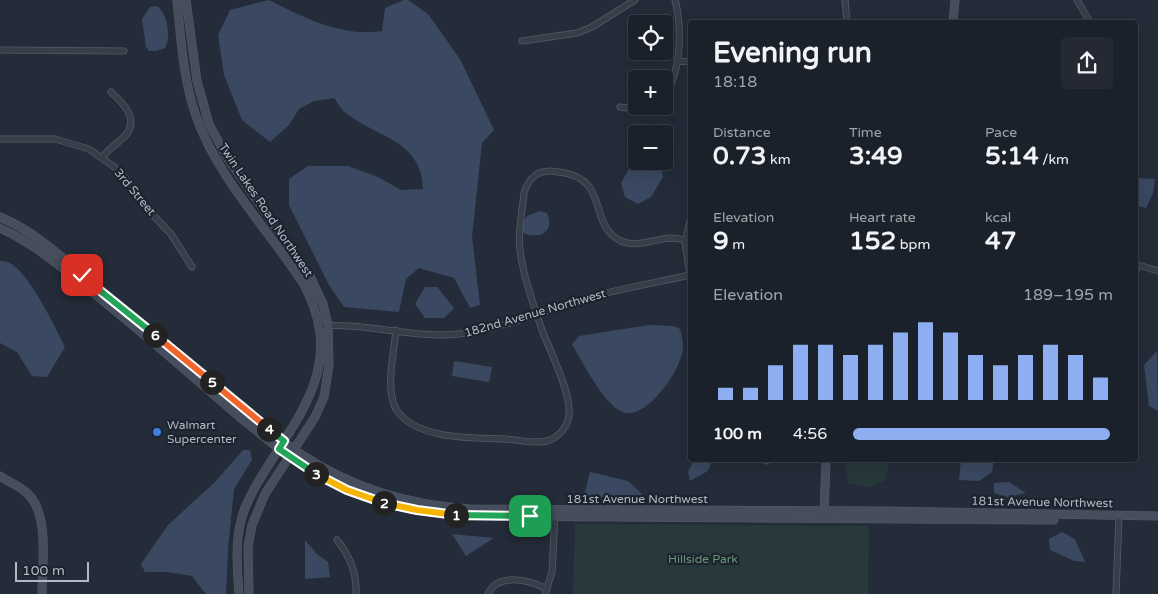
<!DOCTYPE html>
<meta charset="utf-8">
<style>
body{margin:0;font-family:"Varela Round",sans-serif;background:#242933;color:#f1f3f6;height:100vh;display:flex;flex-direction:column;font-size:19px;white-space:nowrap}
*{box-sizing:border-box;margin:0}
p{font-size:16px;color:#a0a3a9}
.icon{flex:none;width:28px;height:28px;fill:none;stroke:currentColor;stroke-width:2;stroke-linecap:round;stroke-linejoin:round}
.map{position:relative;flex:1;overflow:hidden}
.drawer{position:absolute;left:688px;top:20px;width:450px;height:442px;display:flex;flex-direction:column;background:#1b212b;border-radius:5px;box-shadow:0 5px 20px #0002,0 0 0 1px #393e47}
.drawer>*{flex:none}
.tools{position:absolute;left:628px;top:15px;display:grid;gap:10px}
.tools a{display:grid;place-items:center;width:45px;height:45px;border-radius:5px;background:#1b212b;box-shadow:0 5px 20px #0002,0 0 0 1px #393e47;font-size:25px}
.scale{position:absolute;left:15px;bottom:12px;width:74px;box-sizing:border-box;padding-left:5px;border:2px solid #b2b9c5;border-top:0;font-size:14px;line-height:18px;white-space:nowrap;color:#b2b9c5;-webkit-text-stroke:4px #1c232e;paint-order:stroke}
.pin{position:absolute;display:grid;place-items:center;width:42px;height:42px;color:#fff;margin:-21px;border-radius:10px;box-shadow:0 2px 8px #0006}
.km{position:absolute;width:25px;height:25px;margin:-12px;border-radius:50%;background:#222;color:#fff;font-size:14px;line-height:25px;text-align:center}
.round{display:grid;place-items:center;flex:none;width:52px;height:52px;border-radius:5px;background:#242933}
.head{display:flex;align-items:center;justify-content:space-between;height:85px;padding:0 25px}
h1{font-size:28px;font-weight:800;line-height:38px}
.metrics{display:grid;grid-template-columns:repeat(3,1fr);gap:8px;height:85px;padding:5px 25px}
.metrics div{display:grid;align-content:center}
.metrics b{font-size:25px;font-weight:800}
.metrics small{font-size:14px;font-weight:400}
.metrics p{font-size:14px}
.chart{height:140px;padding:10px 25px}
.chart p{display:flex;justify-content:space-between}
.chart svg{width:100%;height:90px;margin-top:5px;stroke:#8daef0;stroke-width:6}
ul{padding:0 25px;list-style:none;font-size:16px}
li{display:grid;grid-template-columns:80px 60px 1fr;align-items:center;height:38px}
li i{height:12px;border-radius:6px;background:#8daef0}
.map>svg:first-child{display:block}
</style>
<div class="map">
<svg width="1158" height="594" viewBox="0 0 1158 594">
<rect width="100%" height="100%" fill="#242c39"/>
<g fill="#27393b">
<path d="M845,460H890L885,480L870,487L848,483Z"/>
<path d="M575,524L869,526L868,594H573Z"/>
</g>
<g fill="#3a4961">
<path d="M269,0C305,18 341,37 382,31L385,8L404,0H408L428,14L460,59L494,130L482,143L472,237L480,305L470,308L454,278L419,268L406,279L399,312L344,307L329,285L289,205V179L308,166H348L378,177L401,190L423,189C422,140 377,138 346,113C341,110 338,103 334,98L314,101L299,109L289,125L270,142L242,120L224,75L218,35L230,10Z"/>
<path d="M156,6C168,12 171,38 165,48L157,51H149L146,47L142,19L150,7Z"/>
<path d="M643,161H659L663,177L651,197L638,204L625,197L621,183L631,166Z"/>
<path d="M1137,178L1155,179L1153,193L1146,208L1135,205Z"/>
<path d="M540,211L547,213C555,231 541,239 525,234L522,231C524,216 526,216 540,211Z"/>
<path d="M0,261C3,261 5,261 8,262C28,270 55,327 65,347L47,377L32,376L17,352L0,343Z"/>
<path d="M425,287H437L454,308L444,318H425L415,304Z"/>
<path d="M649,325L673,326L679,328C682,333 683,341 683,347C683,368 646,422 622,412C604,404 582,362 572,344L579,336Z"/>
<path d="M1157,351L1158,411L1149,406L1144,365Z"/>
<path d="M454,361L492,367L489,382L452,376Z"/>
<path d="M243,450H250L252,460L234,489L228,549L226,594H206L192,576L168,572H145L141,564L168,525L215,482Z"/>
<path d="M694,460H712L708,471L690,481L688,472Z"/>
<path d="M961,460H994L992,472L979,481L959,480Z"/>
<path d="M590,472L628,481L645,497L628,499L584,496Z"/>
<path d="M1009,482L1026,493L1008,497L994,493V483Z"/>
<path d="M1062,532L1075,539L1085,562L1074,561L1050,550L1049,539Z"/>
<path d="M452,534L494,538L466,556Z"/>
<path d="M305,540L317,554L328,562L330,577L305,579Z"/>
</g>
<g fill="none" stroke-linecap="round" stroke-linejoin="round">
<defs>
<g id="street">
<path d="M845,0L847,22"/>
<path d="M1077,0L1090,22"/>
<path d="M522,41L577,33L592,27L635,0"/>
<path d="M0,50L124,51"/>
<path d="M677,61L690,62"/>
<path d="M664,95C682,72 682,27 675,0"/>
<path d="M620,107L635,109L648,106"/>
<path d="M0,139H55L89,149L113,166L125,178L152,214L171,234L192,267"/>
<path d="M102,158C108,149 117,144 125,136C140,119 123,103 111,92"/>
<path d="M1135,264L1158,271"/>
<path d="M1135,272L1138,265"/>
<path d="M319,326C365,322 414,339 459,334C499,330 544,311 583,299C618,289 654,283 690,275L685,243L690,221"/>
<path d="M396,330C394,353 385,389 396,409C415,440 474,438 506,439C519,440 535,444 547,441C557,438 565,430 568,420C575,400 550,351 542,330C534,307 525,282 521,257C517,237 522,213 524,193C526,185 530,179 537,174C544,170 551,171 559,172C611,178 587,225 621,241C636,248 655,239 670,238C675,238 680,239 685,240"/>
<path d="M766,461V460"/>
<path d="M337,540C350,556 357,574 356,594"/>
<path d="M488,594C498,572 530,580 547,589"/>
<path d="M545,594L552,572L555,514"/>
<path d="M1116,594L1119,517"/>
</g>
<g id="secondary">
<path d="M177,0C181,39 183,79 196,116C217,177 268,229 303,283C341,354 312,398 273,458C263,474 252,490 245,508C234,536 237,565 239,594"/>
<path d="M186,0L197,81L209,124L226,156L310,276L323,304L328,325L329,365L324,397L315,417L265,494L252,525L248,547L249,594"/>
<path d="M953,22L955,0"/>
<path d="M0,217C41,234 72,267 106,295C141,324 177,352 212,381C241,406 270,433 302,455C352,488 410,505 469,509L885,511L1158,516"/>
<path d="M0,228C36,244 66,271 96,295C146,335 193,377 241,418C274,445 307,473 347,490C387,507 427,513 469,516L1054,520"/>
<path d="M0,476C9,482 19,486 27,493C50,514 42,565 42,594"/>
<path d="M824,516L826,460"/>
</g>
</defs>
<use href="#street" stroke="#555c67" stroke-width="7"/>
<use href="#secondary" stroke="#555c67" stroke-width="9"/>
<use href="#street" stroke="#373e49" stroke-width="5.5"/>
<use href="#secondary" stroke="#464d5c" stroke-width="8"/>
</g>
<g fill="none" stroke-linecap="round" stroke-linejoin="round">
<defs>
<path id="split-1" d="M456,515L530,516"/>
<path id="split-2" d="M384,503L417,510L456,515"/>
<path id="split-3" d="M316,474L347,490L384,503"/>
<path id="split-4" d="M269,429L284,441L279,449L316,474"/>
<path id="split-5" d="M212,382L269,429"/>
<path id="split-6" d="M155,335L212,382"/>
<path id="split-7" d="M98,289L155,335"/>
<path id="split-8" d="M82,275L98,289"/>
</defs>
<use href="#split-1" stroke="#fff" stroke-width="10"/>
<use href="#split-2" stroke="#fff" stroke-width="10"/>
<use href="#split-3" stroke="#fff" stroke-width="10"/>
<use href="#split-4" stroke="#fff" stroke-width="10"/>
<use href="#split-5" stroke="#fff" stroke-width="10"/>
<use href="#split-6" stroke="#fff" stroke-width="10"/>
<use href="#split-7" stroke="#fff" stroke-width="10"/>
<use href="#split-8" stroke="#fff" stroke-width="10"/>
<use href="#split-1" stroke="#22a559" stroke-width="6"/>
<use href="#split-2" stroke="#f5b400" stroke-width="6"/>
<use href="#split-3" stroke="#f5b400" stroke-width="6"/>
<use href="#split-4" stroke="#22a559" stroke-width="6"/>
<use href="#split-5" stroke="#f0652b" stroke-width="6"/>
<use href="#split-6" stroke="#f0652b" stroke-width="6"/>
<use href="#split-7" stroke="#22a559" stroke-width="6"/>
<use href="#split-8" stroke="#f5b400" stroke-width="6"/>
</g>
<circle fill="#3f7fe0" stroke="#1c232e" stroke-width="2" cx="157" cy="432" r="5"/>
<g text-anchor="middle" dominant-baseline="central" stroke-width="4.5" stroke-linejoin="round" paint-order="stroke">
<g font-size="12" fill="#b2b9c5" stroke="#1c232e">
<text transform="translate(135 192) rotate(50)">3rd Street</text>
<text transform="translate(266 210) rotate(56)">Twin Lakes Road Northwest</text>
<text transform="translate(535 313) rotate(-16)">182nd Avenue Northwest</text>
<text x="637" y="499">181st Avenue Northwest</text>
<text transform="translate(1042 502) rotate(1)">181st Avenue Northwest</text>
</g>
<g font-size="12" fill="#b2b9c5" stroke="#1c232e" text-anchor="start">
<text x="167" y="425">Walmart<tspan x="167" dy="14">Supercenter</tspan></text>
</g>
<g font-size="12" fill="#6b9577" stroke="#1c232e">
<text x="703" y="559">Hillside Park</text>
</g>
</g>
</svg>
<div class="tools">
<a><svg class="icon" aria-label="locate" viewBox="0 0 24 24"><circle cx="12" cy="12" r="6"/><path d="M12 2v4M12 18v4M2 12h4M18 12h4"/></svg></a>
<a>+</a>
<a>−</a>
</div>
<div class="scale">100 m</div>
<div class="pin" style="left:530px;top:516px;background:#1e9e55"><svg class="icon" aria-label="arrive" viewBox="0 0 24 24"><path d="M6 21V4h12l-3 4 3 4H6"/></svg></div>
<div class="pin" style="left:82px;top:275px;background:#d93025"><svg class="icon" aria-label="check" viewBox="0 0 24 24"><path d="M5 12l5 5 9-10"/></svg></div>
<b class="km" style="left:456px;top:515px">1</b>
<b class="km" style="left:384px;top:503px">2</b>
<b class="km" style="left:316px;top:474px">3</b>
<b class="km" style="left:269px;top:429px">4</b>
<b class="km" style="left:212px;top:382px">5</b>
<b class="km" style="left:155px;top:335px">6</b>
<section class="drawer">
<div class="head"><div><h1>Evening run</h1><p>18:18</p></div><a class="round"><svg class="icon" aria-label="share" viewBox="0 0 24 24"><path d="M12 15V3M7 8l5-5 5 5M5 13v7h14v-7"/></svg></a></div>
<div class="metrics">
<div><p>Distance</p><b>0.73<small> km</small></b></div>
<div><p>Time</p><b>3:49</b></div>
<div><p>Pace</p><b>5:14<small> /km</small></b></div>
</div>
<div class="metrics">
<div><p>Elevation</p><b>9<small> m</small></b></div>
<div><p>Heart rate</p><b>152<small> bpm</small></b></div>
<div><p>kcal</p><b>47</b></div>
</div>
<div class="chart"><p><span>Elevation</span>189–195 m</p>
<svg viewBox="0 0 160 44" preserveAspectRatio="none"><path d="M5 44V38M15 44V38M25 44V27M35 44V17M45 44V17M55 44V22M65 44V17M75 44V11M85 44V6M95 44V11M105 44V22M115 44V27M125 44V22M135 44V17M145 44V22M155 44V33"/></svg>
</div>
<ul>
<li><b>100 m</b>4:56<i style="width:99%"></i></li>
</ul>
</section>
</div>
